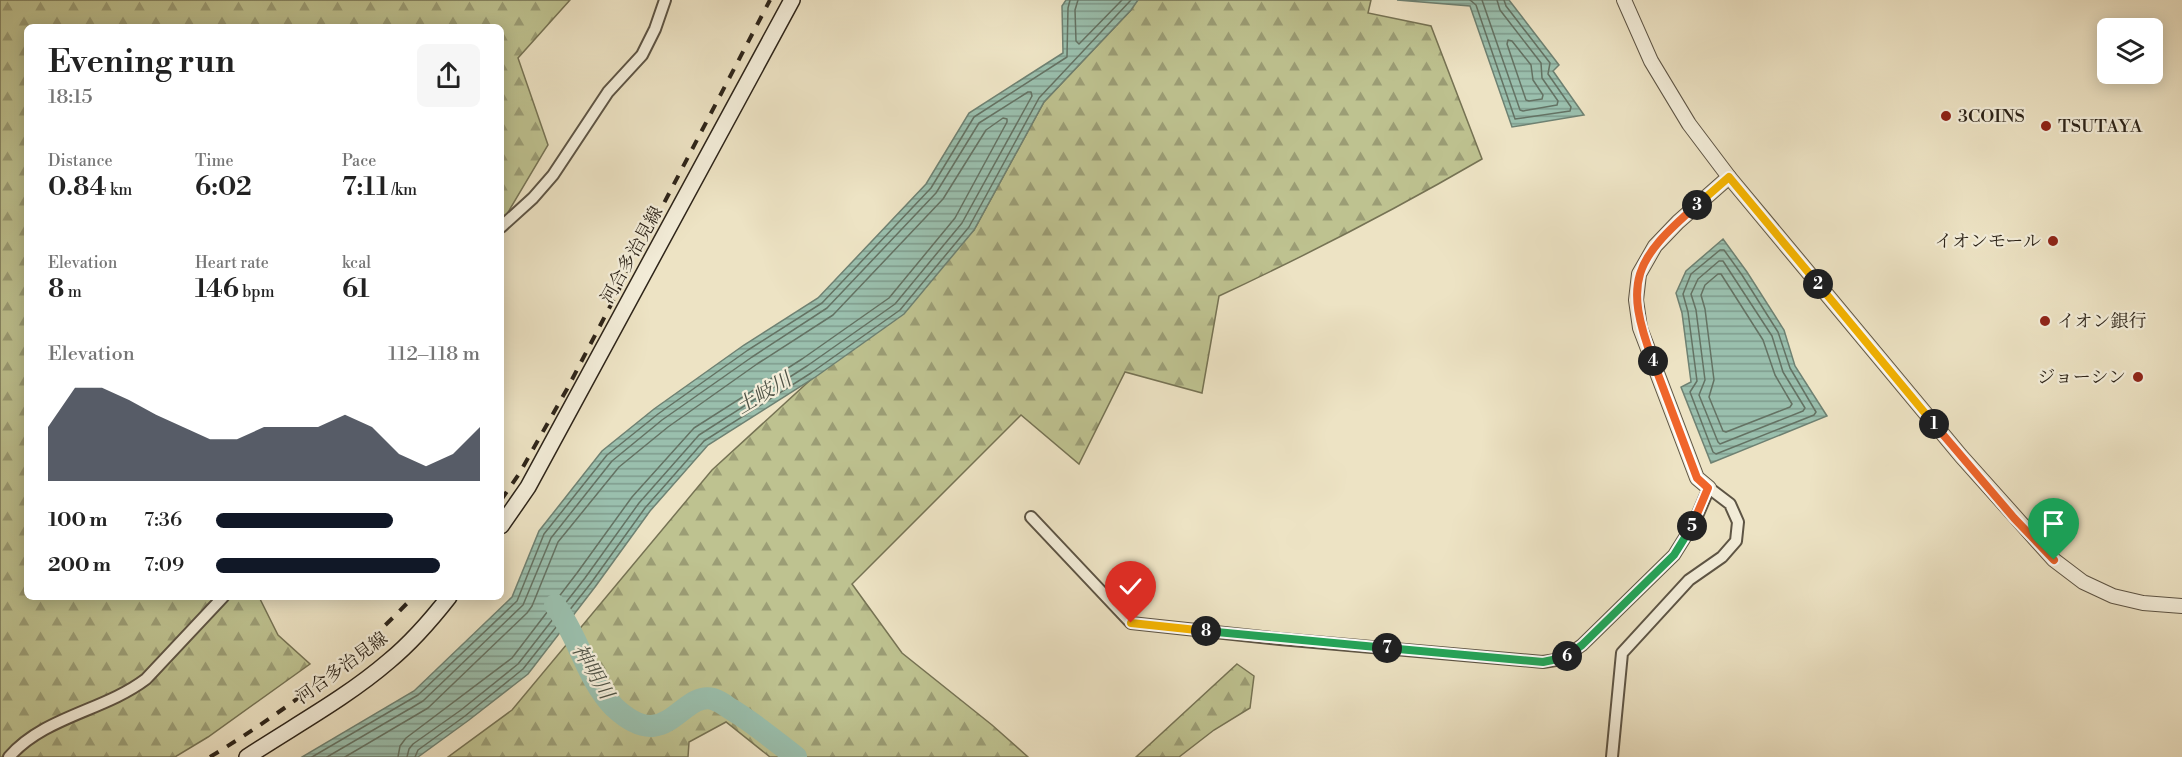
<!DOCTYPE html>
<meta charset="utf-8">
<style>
body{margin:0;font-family:"Libre Bodoni","Noto Serif JP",serif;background:#f6f6f6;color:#222;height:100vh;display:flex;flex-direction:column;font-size:22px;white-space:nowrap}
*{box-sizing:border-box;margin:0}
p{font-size:20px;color:#767676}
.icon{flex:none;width:33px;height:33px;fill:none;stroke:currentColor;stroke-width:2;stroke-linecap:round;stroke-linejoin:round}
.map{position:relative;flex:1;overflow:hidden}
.drawer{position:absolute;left:24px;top:24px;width:480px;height:576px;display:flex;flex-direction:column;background:#fff;border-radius:9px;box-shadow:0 3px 15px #0003}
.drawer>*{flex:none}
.tools{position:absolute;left:2097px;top:18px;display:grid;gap:12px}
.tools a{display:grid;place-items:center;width:66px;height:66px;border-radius:9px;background:#fff;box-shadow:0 3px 15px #0003;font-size:30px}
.pin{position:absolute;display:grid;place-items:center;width:51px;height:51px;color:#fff;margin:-62px -26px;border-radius:50% 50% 50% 0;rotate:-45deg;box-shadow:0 0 6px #0007}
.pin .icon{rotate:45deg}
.km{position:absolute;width:30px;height:30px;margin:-15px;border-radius:50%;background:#222;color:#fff;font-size:16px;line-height:30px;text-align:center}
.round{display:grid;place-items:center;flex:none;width:63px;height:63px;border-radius:9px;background:#f6f6f6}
.summary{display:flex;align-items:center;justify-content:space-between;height:102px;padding:0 24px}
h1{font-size:33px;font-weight:600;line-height:45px}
.metrics{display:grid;grid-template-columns:repeat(3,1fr);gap:9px;height:102px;padding:6px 24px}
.metrics div{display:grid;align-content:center}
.metrics b{font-size:26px;font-weight:600}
.metrics small{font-size:16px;font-weight:400}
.metrics p{font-size:16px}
.chart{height:168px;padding:12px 24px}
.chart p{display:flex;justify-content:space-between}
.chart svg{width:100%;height:108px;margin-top:6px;fill:#111827;opacity:.7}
ul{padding:0 24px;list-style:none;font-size:20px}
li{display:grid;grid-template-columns:96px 72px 1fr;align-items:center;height:45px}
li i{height:15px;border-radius:8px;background:#111827}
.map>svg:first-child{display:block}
</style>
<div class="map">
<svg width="2182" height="757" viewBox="0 0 2182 757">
<defs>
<pattern id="forest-firs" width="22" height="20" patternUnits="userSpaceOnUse" patternTransform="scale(1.5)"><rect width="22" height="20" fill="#bec290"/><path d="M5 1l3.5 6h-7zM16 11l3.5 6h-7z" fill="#9b9d75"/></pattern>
<pattern id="water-rules" width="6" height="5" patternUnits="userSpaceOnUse" patternTransform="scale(1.5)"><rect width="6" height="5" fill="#9abfad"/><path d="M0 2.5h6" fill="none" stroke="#7e9b8c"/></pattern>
</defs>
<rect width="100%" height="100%" fill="#ede3c4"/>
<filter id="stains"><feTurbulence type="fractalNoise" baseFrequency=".00333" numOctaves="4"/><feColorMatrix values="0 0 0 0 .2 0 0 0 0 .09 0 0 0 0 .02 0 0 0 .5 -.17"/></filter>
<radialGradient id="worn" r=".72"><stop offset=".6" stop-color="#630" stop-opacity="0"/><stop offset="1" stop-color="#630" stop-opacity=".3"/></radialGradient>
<g fill="url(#forest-firs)" stroke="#767354" stroke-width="1.5">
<path d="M0,0H570L518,58L548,145L501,224V27H27V597H259L278,635L310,664L208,737L175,757H0Z"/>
<path d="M1137,0H1371L1368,13L1431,26L1482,159C1396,209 1309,254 1219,296L1202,393L1125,372L1079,464L1021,415L852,584L902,653L992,725L1028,757H770L726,722L689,742L688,757H448L512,710L712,470L974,230L1044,102L1131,10Z"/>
<path d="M1237,664L1254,676L1250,708L1214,730L1179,757H1136Z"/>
</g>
<g fill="url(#water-rules)" stroke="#6e8172" stroke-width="1.5">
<path d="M1066,0H1138L1131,10L1044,102L974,230L904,314L814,378L708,445L650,511L595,587L528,674L469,720L418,757H302L414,691L512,597L539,531L602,451L654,409L744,345L818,298L926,184L969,113L1063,53L1062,6Z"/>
<path d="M1397,0H1509L1559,65L1553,71L1584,115L1512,127L1470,6Z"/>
<path d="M1723,239L1747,272L1784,330L1795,366L1827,416L1711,463L1681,387L1691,382L1682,313L1676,293L1686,271Z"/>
</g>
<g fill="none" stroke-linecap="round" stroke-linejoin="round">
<g stroke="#647263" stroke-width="1.5">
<path d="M1078,0L1075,10L1076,41L1079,44L1122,0"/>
<path d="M1470,0L1476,5L1515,119L1570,111L1571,107L1548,74L1550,63L1506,6L1504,0"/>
<path d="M1482,0L1520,110L1523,111L1557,105L1558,101L1542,78L1541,63L1500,10L1497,0"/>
<path d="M1508,40L1512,41L1531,65L1533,80L1543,95L1542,99L1529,101L1526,100L1507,44Z"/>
<path d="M1720,250H1724L1742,275L1778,332L1790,368L1816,412L1814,415L1716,454L1713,452L1690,392L1697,381L1688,312L1683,294L1691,274Z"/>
<path d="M1719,261H1723L1772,336L1783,372L1805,408L1803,411L1720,444L1718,442L1699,395L1705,380L1696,310L1691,294L1698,279Z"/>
<path d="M1718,274H1721L1763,340L1775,375L1792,404L1790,407L1726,432L1723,431L1709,397L1714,380L1705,309L1701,295L1705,285Z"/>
<path d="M312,757L418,695L517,601L544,534L607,455L658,414L748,350L822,303L931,188L974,117L1067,57L1068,8L1070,0"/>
<path d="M327,757L423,701L523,605L551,538L612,461L662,420L752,357L827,308L936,193L979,123L1028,92H1031L1032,96L962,223L895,304L807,366L699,435L639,503L585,578L518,664L461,710L413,744L409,749L407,757"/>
<path d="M345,757L428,708L527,613L532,606L558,542L619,467L668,427L757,364L833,315L943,199L986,130L1003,118L1007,119V122L955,218L889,298L802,359L694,428L632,497L577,573L512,658L406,738L400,746L398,757"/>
<path d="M415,757L418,750L465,716L523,669L591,583L645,508L704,441L811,373L900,310L969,227L1039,98L1131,0"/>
</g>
<path stroke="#9abfad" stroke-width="22" d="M555,605C579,637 586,678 614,707C667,757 680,691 713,699C719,701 725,705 729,708C753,722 774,740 796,757"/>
<defs>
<g id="minor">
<path d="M501,227L533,198L553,175L608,92L642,55L655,29L665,0"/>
<path d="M1031,517L1131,623L1280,639L1543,662L1562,659L1582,645L1674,555L1694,523L1709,488L1730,504L1738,522L1736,541L1722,557L1689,580L1622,653L1612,757"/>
<path d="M9,757C45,716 104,711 146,679L223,597"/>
</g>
<g id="tertiary">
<path d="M1624,0L1651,61L1689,124L1729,177L1678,222L1655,246L1639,274L1636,300L1640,328L1697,478L1709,488"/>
<path d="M1729,177L1961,456L2054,560L2083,582L2113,596L2143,603L2182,606"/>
</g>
<g id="secondary">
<path d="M501,526L528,487L792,0"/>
<path d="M247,757C294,726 346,698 389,661C412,642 431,620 449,597"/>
</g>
</defs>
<use href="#minor" stroke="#5d5444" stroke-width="14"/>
<use href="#tertiary" stroke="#5d5444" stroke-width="16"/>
<use href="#secondary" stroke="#2d2419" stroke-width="18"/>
<use href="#minor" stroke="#f3edd9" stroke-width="10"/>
<use href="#tertiary" stroke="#f3edd9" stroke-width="14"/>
<use href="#secondary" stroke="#f3edd9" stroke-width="15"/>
<g stroke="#2d2419" stroke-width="4" stroke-dasharray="10 10" stroke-linecap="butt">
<path d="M501,500L519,474L567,389L770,0"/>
<path d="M210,757C285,711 353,661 413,597"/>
</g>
</g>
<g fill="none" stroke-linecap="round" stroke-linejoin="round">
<defs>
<path id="split-1" d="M1934,424L2014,518L2054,560"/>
<path id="split-2" d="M1818,284L1934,424"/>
<path id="split-3" d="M1697,205L1729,177L1818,284"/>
<path id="split-4" d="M1653,361C1623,281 1634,260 1697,205"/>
<path id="split-5" d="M1653,361L1697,478L1708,488L1692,526"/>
<path id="split-6" d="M1567,656L1582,645L1674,555L1692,526"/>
<path id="split-7" d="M1387,648L1543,662L1562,658L1567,656"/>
<path id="split-8" d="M1206,631L1387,648"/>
<path id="split-9" d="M1131,623L1206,631"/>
</defs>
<use href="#split-1" stroke="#fff" stroke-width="12"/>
<use href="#split-2" stroke="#fff" stroke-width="12"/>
<use href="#split-3" stroke="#fff" stroke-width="12"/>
<use href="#split-4" stroke="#fff" stroke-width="12"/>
<use href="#split-5" stroke="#fff" stroke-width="12"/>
<use href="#split-6" stroke="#fff" stroke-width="12"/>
<use href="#split-7" stroke="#fff" stroke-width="12"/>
<use href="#split-8" stroke="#fff" stroke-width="12"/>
<use href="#split-9" stroke="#fff" stroke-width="12"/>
<use href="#split-1" stroke="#f0652b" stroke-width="8"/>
<use href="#split-2" stroke="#f5b400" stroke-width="8"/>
<use href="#split-3" stroke="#f5b400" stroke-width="8"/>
<use href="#split-4" stroke="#f0652b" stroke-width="8"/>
<use href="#split-5" stroke="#f0652b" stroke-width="8"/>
<use href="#split-6" stroke="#22a559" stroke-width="8"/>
<use href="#split-7" stroke="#22a559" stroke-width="8"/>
<use href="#split-8" stroke="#22a559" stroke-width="8"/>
<use href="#split-9" stroke="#f5b400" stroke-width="8"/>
</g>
<g fill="#8f2418" stroke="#f3edd9" stroke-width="2">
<circle cx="1946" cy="116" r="6"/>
<circle cx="2046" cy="126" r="6"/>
<circle cx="2053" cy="241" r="6"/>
<circle cx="2045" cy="321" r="6"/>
<circle cx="2138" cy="377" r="6"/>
</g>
<g text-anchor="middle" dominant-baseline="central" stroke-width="4.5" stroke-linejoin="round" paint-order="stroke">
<g font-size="18" fill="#2d2419" stroke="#f3edd9" text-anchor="start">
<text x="1958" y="116">3COINS</text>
<text x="2058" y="126">TSUTAYA</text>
<text x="2041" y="241" text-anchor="end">イオンモール</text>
<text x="2057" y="321">イオン銀行</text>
<text x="2126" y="377" text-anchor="end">ジョーシン</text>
</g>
<g font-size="18" fill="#2d2419" stroke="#f3edd9">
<text transform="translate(632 255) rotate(-61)">河合多治見線</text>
<text transform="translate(342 668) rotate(-36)">河合多治見線</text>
</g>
<g font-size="20" font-style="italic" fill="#4e5245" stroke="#f3edd9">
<text transform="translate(764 394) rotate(-31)">土岐川</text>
<text transform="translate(592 672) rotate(59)">神明川</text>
</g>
</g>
<rect width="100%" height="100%" filter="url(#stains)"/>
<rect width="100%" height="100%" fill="url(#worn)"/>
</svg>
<div class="tools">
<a><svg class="icon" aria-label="layers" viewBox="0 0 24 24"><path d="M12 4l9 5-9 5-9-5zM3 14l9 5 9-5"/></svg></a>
</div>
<div class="pin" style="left:2054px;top:560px;background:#1e9e55"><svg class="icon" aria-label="arrive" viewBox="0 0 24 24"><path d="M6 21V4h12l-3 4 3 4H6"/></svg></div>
<div class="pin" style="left:1131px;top:623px;background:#d93025"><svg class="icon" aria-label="check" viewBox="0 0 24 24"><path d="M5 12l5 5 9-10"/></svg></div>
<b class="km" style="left:1934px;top:424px">1</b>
<b class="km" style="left:1818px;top:284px">2</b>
<b class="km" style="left:1697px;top:205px">3</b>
<b class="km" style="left:1653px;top:361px">4</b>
<b class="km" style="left:1692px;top:526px">5</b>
<b class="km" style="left:1567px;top:656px">6</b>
<b class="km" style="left:1387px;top:648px">7</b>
<b class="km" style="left:1206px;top:631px">8</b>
<section class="drawer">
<div class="summary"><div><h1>Evening run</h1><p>18:15</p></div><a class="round"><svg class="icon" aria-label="share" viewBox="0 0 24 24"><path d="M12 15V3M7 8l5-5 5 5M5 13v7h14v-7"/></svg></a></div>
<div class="metrics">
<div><p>Distance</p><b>0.84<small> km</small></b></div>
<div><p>Time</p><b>6:02</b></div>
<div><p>Pace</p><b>7:11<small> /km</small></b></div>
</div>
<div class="metrics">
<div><p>Elevation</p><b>8<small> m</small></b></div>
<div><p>Heart rate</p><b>146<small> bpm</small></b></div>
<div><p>kcal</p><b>61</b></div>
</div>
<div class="chart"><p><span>Elevation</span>112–118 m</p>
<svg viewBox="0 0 160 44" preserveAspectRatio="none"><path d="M0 44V22L10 6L20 6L30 11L40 17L50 22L60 27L70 27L80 22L90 22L100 22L110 17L120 22L130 33L140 38L150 33L160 22V44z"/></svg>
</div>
<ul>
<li><b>100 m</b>7:36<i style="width:67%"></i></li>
<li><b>200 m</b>7:09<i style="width:85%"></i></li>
</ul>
</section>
</div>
